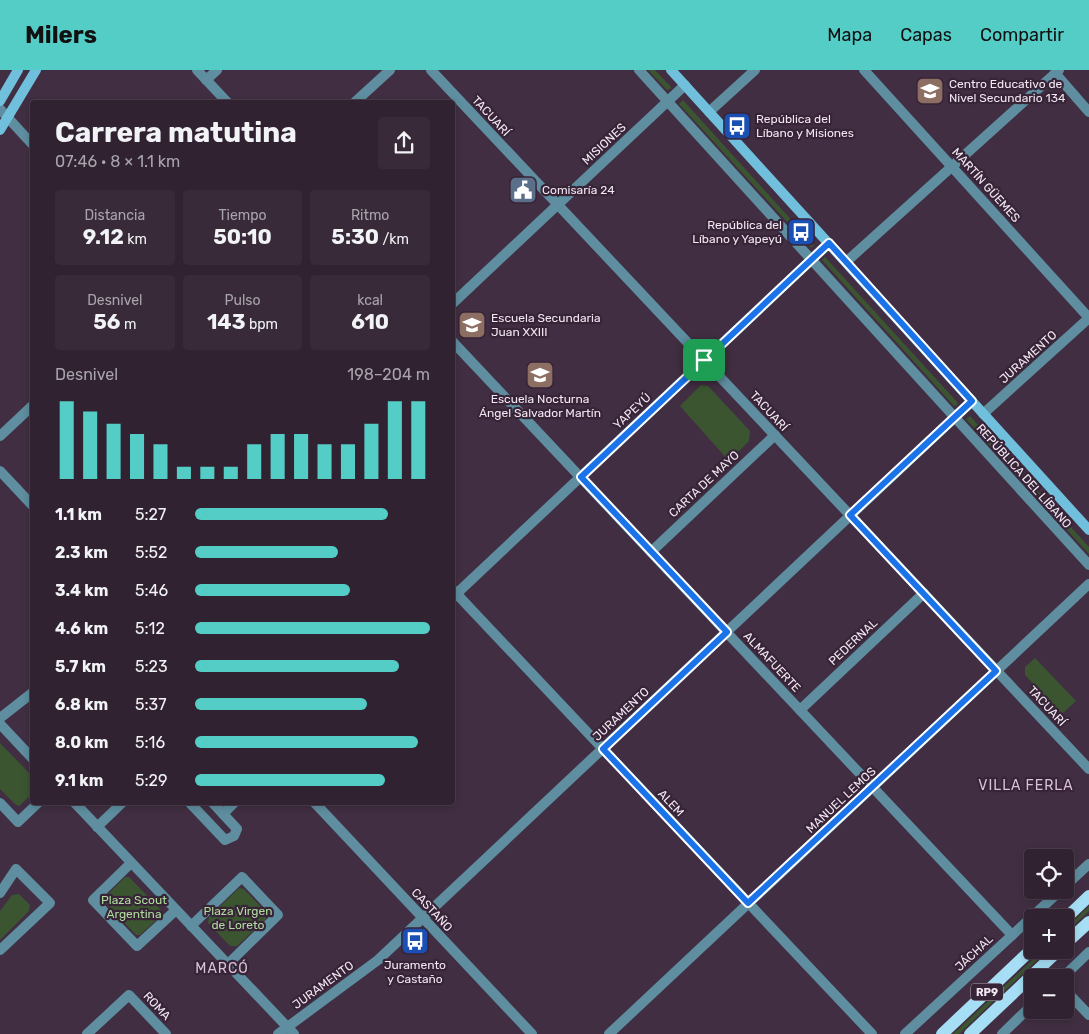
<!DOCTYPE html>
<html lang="es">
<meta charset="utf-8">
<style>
body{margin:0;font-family:Rubik,sans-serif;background:#392a3a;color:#f1f3f6;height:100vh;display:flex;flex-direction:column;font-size:19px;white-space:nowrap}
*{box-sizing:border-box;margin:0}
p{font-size:16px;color:#a8a4ac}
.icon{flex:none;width:28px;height:28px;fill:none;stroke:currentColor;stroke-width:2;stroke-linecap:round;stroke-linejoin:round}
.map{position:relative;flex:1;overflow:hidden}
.side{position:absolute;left:30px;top:30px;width:425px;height:705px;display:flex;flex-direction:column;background:#312232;border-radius:5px;box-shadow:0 2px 8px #0003,0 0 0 1px #4c3f4d}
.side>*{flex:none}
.fabs{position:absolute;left:1024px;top:779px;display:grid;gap:10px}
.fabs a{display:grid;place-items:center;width:50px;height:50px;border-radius:5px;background:#312232;box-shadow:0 2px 8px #0003,0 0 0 1px #4c3f4d;font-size:25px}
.pin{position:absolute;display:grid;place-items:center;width:42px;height:42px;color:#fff;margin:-21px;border-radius:10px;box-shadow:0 2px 8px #0006}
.round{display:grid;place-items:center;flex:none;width:52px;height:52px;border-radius:5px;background:#392a3a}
.head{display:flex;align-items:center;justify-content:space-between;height:85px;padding:0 25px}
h1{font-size:28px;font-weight:700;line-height:38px}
.figures{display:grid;grid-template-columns:repeat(3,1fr);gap:8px;height:85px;padding:5px 25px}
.figures div{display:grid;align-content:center;border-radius:5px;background:#392a3a;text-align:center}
.figures b{font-size:21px;font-weight:700}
.figures small{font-size:14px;font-weight:400}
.figures p{font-size:14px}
.chart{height:140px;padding:10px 25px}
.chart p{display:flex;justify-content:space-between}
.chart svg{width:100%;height:90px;margin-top:5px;stroke:#54cdc6;stroke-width:6}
ul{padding:0 25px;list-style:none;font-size:16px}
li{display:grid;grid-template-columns:80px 60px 1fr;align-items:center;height:38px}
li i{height:12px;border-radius:6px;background:#54cdc6}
header{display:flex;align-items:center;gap:30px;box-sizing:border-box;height:70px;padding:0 25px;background:#54cdc6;color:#111}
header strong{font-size:24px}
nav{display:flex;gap:28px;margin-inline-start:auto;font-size:18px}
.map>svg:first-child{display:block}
</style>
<header>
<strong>Milers</strong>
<nav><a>Mapa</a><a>Capas</a><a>Compartir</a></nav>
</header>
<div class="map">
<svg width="1089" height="964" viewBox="0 0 1089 964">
<rect width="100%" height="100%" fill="#412e42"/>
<g fill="#3b5531">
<path d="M648,0H655L671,17L670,19L667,20Z"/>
<path d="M683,30L814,175L811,178L679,34Z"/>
<path d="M825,187L958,333L956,336H954L822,190Z"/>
<path d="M701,315L708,316L750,361L749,371L729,391L680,336Z"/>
<path d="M970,346L1089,477V484L966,349Z"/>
<path d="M1035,588L1076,631L1062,644L1025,605V597Z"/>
<path d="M0,673L32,706V724L19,736L15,734L0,719Z"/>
<path d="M125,807H129L162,841V845L140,865H136L105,832L106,826Z"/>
<path d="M239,818L244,819L267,843L266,849L237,876H230L208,853L209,847Z"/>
<path d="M19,824L30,835L29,841L0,870V841L12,825Z"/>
<path d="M1089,836V841L1065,864V859Z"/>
<path d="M1043,880H1048L959,964H953Z"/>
</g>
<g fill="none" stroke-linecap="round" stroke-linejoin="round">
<g stroke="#5e8ea0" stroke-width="10">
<path d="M197,0L227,32"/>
<path d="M431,0L1089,699"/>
<path d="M639,0L1089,495"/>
<path d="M864,0L1089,248"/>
<path d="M1055,3L1089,42"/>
<path d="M206,10L217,0"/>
<path d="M355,32L390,0"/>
<path d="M0,39L32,74"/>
<path d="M709,42L755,0"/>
<path d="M846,192L1059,0"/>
<path d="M452,234L685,15"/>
<path d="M452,271L1012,865"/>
<path d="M983,344L1089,248"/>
<path d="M0,366L32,336"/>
<path d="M651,482L775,365"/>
<path d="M452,519L872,964"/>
<path d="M453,527L829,173"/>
<path d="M800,640L924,523"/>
<path d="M0,648L32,623"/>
<path d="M0,654L32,688"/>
<path d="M74,732L294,964"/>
<path d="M189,732L225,770L234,766L237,759L212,732"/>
<path d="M0,733L18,752L39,732"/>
<path d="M223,744L235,732"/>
<path d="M97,757L123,732"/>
<path d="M131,793L93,830L137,876L176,840"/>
<path d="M1065,816L1089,794"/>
<path d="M0,823L16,799L50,833L0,880"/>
<path d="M191,856L242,807L278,845L228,894"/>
<path d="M1062,908L1089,882"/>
<path d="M1065,920L1089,945"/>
<path d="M87,964L129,925L166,964"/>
<path d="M278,964L378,890L972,331"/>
<path d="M609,964L1089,514"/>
<path d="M905,964L1061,820"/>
<path d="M1002,964L1032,935"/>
</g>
<g stroke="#5e8ea0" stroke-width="10">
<path d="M0,401L32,435"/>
<path d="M314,732L532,964"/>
</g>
<g stroke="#70bfdc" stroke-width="10">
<path d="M671,0L1089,460"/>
<path d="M0,31L18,0"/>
<path d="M0,60L36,0"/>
</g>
<g stroke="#a6dff5" stroke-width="12">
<path d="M1065,849L1089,826"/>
<path d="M1065,874L1089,852"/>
<path d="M942,964L1032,879"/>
<path d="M970,964L1059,880"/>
</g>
</g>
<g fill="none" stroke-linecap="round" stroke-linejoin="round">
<defs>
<path id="route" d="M829,173L972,331L850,445L996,601L748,833L603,679L727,562L581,407Z"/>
</defs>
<use href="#route" stroke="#fff" stroke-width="10"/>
<use href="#route" stroke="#1a73e8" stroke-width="6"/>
</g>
<defs>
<symbol id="school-square" viewBox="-11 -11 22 22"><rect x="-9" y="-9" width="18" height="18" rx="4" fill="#8d6e63" stroke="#372437"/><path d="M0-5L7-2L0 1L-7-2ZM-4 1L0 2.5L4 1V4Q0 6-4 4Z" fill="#fff"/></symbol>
<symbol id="bus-square" viewBox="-11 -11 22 22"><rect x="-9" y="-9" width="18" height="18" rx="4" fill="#1a4fb4" stroke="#372437"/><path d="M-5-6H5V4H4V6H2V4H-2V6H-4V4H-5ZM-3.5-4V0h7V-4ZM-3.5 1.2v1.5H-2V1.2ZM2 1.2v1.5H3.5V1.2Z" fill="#fff"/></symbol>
<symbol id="civic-square" viewBox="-11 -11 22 22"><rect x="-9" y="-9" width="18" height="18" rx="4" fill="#5c6f8a" stroke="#372437"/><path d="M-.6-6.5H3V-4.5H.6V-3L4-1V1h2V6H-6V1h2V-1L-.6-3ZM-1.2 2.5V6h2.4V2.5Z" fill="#fff"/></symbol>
</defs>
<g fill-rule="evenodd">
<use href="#school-square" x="914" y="5" width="32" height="32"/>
<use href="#bus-square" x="721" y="40" width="32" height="32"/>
<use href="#civic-square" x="507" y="104" width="32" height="32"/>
<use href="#bus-square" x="785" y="146" width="32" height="32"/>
<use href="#school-square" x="456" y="239" width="32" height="32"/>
<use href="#school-square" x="524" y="289" width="32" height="32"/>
<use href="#bus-square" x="399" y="855" width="32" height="32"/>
</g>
<g text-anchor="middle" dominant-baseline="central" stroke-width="4.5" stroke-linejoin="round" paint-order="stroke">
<rect fill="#372437" stroke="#bbacbb" stroke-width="1" x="971" y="913.5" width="32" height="17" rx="4"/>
<g font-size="11" font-weight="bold" fill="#f3e7f3">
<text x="987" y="922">RP9</text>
</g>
<g font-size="12" fill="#f3e7f3" stroke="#372437" text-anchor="start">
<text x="949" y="14">Centro Educativo de<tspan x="949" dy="14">Nivel Secundario 134</tspan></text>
<text x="756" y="49">República del<tspan x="756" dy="14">Líbano y Misiones</tspan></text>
<text x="542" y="120">Comisaría 24</text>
<text x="782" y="155" text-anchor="end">República del<tspan x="782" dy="14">Líbano y Yapeyú</tspan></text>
<text x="491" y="248">Escuela Secundaria<tspan x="491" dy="14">Juan XXIII</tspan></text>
<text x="540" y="329" text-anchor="middle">Escuela Nocturna<tspan x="540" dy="14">Ángel Salvador Martín</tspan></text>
<text x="415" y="895" text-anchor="middle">Juramento<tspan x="415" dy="14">y Castaño</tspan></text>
</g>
<g font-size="12" fill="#f3e7f3" stroke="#372437">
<text transform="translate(491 46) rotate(47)">TACUARÍ</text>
<text transform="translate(604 74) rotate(-43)">MISIONES</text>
<text transform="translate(986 115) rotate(48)">MARTÍN GÜEMES</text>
<text transform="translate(1028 287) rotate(-42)">JURAMENTO</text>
<text transform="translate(632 341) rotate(-43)">YAPEYÚ</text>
<text transform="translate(769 341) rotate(47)">TACUARÍ</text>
<text transform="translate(1024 406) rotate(48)">REPÚBLICA DEL LÍBANO</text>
<text transform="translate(704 414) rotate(-43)">CARTA DE MAYO</text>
<text transform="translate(853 572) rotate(-43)">PEDERNAL</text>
<text transform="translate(772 592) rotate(47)">ALMAFUERTE</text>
<text transform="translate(1047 636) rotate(47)">TACUARÍ</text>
<text transform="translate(621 644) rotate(-43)">JURAMENTO</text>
<text transform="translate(841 730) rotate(-43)">MANUEL LEMOS</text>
<text transform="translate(671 733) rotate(47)">ALEM</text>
<text transform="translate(432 840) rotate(47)">CASTAÑO</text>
<text transform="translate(974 883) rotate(-43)">JÁCHAL</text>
<text transform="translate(323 915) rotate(-36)">JURAMENTO</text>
<text transform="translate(157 936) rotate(47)">ROMA</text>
</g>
<g font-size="12" fill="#afdd9d" stroke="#372437">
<text x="134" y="830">Plaza Scout<tspan x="134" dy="14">Argentina</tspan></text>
<text x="238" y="841">Plaza Virgen<tspan x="238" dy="14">de Loreto</tspan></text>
</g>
<g font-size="14" letter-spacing="1" fill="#d9c1d9" stroke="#372437">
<text x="1026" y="715">VILLA FERLA</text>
<text x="222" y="898">MARCÓ</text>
</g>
</g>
</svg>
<div class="fabs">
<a><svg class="icon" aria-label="locate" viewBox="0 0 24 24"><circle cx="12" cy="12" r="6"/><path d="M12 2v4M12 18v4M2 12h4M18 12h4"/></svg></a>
<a>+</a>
<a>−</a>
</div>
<div class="pin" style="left:704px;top:290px;background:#1e9e55"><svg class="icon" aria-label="arrive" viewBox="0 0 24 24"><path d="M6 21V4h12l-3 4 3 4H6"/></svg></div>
<section class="side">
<div class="head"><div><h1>Carrera matutina</h1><p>07:46 · 8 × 1.1 km</p></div><a class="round"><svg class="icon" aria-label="share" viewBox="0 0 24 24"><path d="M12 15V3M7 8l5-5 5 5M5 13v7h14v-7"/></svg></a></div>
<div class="figures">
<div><p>Distancia</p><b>9.12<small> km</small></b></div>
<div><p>Tiempo</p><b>50:10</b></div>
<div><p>Ritmo</p><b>5:30<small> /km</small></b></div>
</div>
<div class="figures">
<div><p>Desnivel</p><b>56<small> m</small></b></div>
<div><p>Pulso</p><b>143<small> bpm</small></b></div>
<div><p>kcal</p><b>610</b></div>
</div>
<div class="chart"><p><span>Desnivel</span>198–204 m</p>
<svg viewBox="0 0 160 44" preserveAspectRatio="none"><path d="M5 44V6M15 44V11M25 44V17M35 44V22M45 44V27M55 44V38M65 44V38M75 44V38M85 44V27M95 44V22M105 44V22M115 44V27M125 44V27M135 44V17M145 44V6M155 44V6"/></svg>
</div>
<ul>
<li><b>1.1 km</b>5:27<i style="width:82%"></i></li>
<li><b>2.3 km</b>5:52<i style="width:61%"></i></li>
<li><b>3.4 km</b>5:46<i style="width:66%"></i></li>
<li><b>4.6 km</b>5:12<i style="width:100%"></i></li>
<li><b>5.7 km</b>5:23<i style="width:87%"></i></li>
<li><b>6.8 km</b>5:37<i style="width:73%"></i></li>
<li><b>8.0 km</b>5:16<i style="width:95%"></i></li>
<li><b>9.1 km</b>5:29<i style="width:81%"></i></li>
</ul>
</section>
</div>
